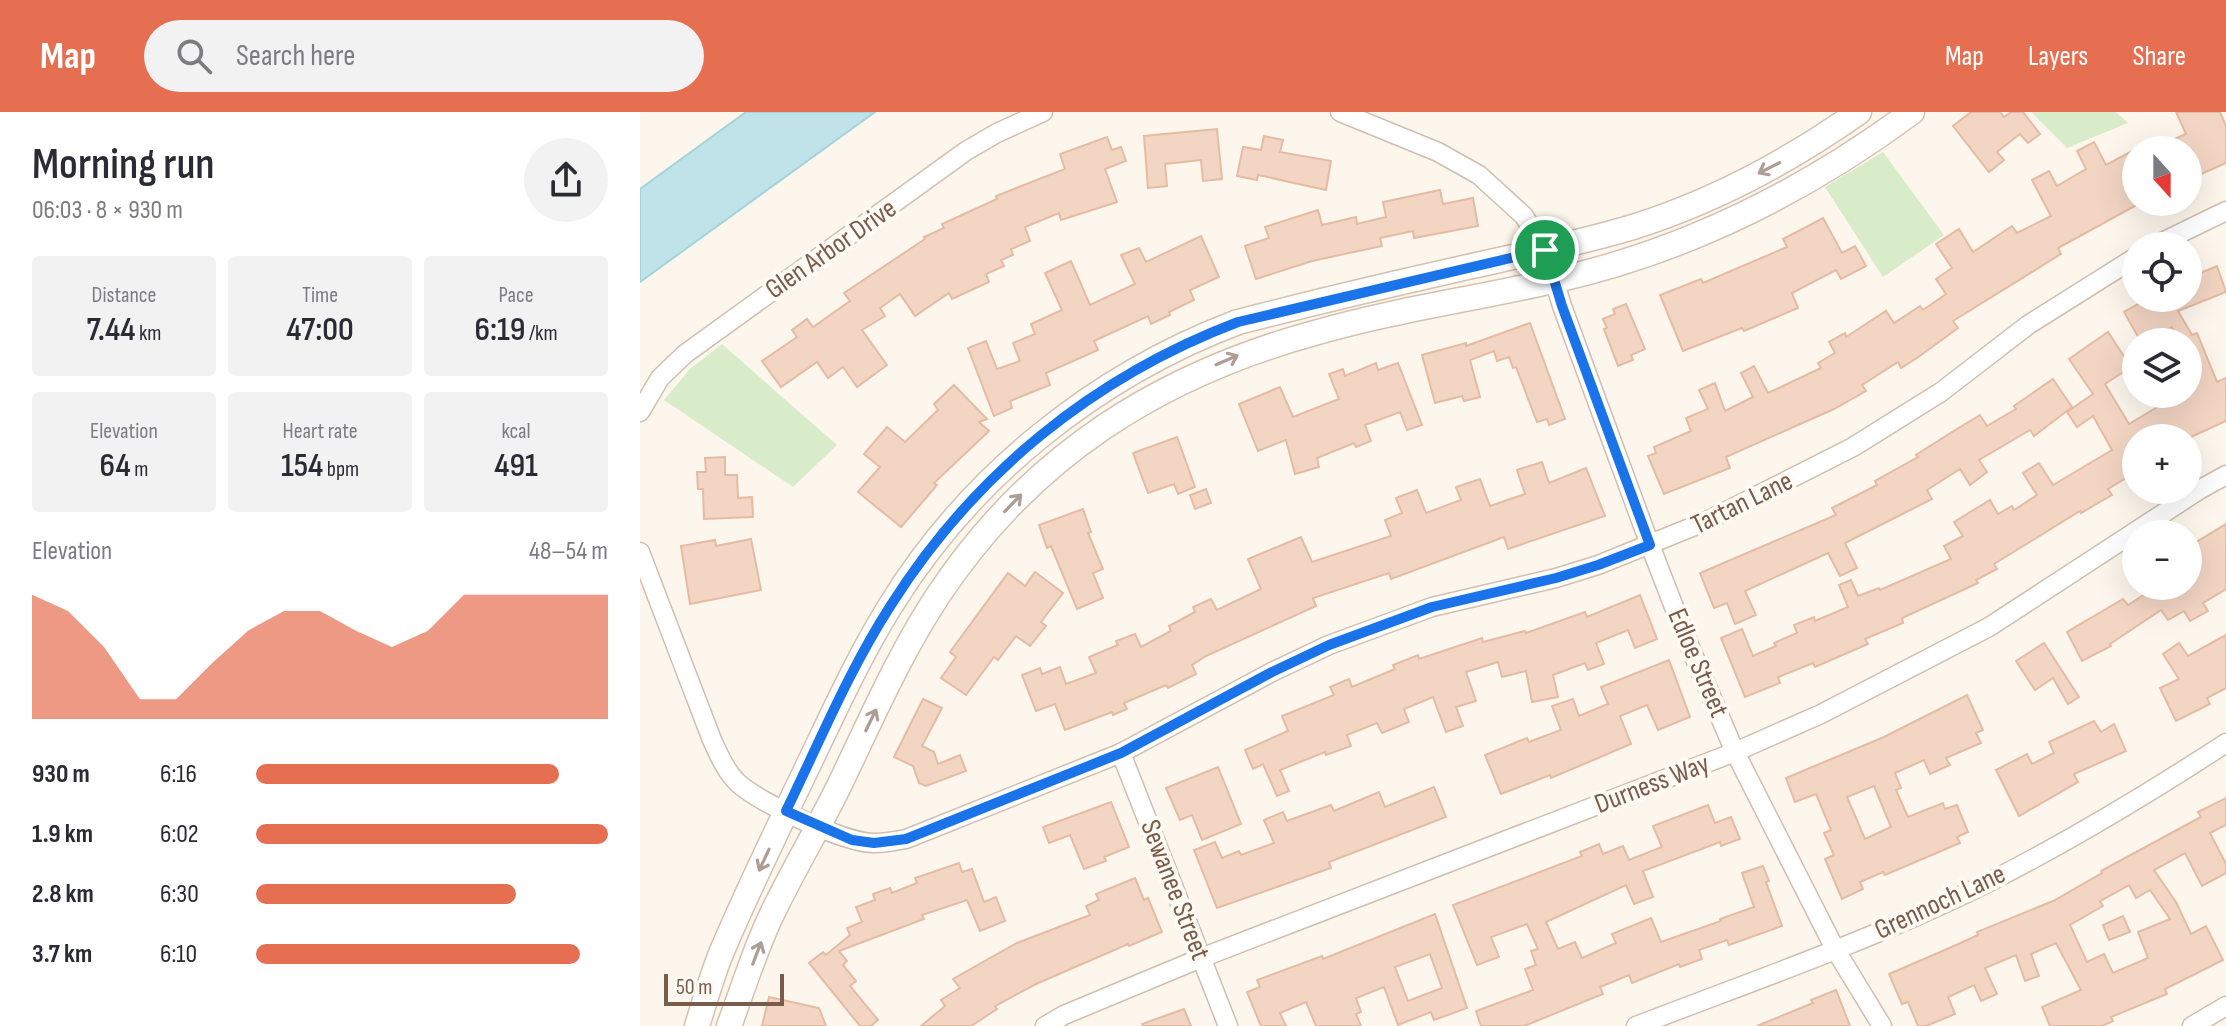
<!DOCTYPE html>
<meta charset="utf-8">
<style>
body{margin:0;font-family:"Sofia Sans Condensed",sans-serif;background:#f2f2f3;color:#2b2b33;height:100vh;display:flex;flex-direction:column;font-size:30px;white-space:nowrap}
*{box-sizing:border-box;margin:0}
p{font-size:26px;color:#7c7c81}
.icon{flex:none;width:44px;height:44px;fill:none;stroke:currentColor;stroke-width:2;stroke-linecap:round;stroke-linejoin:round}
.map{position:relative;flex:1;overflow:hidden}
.panel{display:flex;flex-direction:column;background:#fff;width:640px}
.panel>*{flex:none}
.needle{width:52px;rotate:159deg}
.fabs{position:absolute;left:1482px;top:24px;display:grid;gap:16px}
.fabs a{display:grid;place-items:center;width:80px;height:80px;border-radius:50%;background:#fff;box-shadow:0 8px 32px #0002;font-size:40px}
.scale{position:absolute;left:24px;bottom:20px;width:120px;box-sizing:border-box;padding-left:8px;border:4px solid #7a5c4d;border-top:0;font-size:22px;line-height:28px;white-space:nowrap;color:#7a5c4d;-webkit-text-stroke:6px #fffaf3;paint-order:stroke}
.pin{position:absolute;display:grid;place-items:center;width:68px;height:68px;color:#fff;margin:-34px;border:4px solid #fff;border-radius:50%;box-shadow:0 2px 8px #0007}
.round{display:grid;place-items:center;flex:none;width:84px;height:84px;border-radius:42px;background:#f2f2f3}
.summary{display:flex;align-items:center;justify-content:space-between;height:136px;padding:0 32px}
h1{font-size:44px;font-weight:600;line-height:60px}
.stats{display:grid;grid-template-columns:repeat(3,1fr);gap:12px;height:136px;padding:8px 32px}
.stats div{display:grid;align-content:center;border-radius:8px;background:#f2f2f3;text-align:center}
.stats b{font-size:34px;font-weight:600}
.stats small{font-size:22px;font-weight:400}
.stats p{font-size:22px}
.chart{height:224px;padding:16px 32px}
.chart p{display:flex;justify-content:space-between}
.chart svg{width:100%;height:144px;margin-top:8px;fill:#e76f51;opacity:.7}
ul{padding:0 32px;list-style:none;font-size:26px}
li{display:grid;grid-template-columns:128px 96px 1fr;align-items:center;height:60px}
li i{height:20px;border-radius:10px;background:#e76f51}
header{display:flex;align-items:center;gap:48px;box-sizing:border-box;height:112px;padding:0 40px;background:#e76f51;color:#fff}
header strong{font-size:38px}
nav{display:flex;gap:44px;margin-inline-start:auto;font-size:28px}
.search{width:560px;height:72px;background:#f2f2f3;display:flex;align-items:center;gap:20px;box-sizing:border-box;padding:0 28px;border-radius:44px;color:#7c7c81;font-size:30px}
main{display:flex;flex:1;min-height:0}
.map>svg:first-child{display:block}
</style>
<header>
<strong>Map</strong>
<div class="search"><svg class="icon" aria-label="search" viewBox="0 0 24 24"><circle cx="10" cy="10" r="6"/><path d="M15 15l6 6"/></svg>Search here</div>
<nav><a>Map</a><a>Layers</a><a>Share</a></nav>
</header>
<main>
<section class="panel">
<div class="summary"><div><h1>Morning run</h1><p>06:03 · 8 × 930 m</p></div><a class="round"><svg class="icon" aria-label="share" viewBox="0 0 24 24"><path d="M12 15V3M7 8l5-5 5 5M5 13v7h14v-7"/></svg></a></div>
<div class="stats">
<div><p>Distance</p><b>7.44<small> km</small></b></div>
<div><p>Time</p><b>47:00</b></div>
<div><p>Pace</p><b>6:19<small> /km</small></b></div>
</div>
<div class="stats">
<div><p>Elevation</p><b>64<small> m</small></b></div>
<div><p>Heart rate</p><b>154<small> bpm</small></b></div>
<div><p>kcal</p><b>491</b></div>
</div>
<div class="chart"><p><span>Elevation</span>48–54 m</p>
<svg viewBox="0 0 160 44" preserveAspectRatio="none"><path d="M0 44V6L10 11L20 22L30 38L40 38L50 27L60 17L70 11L80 11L90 17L100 22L110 17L120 6L130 6L140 6L150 6L160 6V44z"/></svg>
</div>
<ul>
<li><b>930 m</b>6:16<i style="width:86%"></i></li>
<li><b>1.9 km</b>6:02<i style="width:100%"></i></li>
<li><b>2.8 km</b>6:30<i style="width:74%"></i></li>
<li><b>3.7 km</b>6:10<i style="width:92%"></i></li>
</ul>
</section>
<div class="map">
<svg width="1586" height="914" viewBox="0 0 1586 914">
<rect width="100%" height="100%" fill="#fdf6ec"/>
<g fill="#d8ecc9">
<path d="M1391,0H1476L1488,11L1427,36Z"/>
<path d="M1243,40L1304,123L1243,165L1185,75Z"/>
<path d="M82,232L197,333L153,375L24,288L49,258Z"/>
</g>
<path fill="#bfe3e8" stroke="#a5d3da" stroke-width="2" d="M106,0H235L0,170V77Z"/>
<g fill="#f3d5c3" stroke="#e6bba3" stroke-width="2" fill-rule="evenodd">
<path d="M1331,0H1360L1364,5L1371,0H1383L1400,22L1388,31L1380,22L1357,40L1364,48L1349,60L1313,14Z"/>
<path d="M1536,0H1580L1586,14V51L1548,68V38H1510L1546,22Z"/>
<path d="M577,17L582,67L563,69L561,48L525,52L527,74L508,76L504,24Z"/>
<path d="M624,24L643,28L640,40L691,49L686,78L618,63L617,68L597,64L603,35L621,38Z"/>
<path d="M467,25L472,38L481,35L486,49L465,57L477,90L421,108L419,101L385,115L390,129L371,137L373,143L361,148L364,154L346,162L349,170L312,187L309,181L275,204L260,182L240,196L245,204L222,218L247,253L217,275L203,255L188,266L177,250L141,275L122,249L157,225L152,218L167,207L173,215L210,189L204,181L285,127L284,125L304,116L302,112L357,87L356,84L425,57L420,42Z"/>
<path d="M1454,30L1466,53L1496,37V90H1502L1418,136L1421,142L1313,209L1318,216L1277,246L1261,256L1258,250L1222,273L1226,279L1194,297L1086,345L1090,356L1024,382L1008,344L1016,341L1014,335L1051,319L1046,306L1068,297L1059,278L1075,271L1085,299L1113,285L1101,261L1114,254L1128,281L1181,256L1178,251L1195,241L1189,230L1205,221L1206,225L1246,199L1254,211L1280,194L1283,198L1306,182L1296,167L1312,156L1296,132L1319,117L1333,140L1372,114L1377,121L1411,104L1392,68L1409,59L1417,74L1446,57L1437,39Z"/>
<path d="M800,78L803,92L833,86L838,114L774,126L773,119L740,126L742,134L672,149L616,167L605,134L629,126L625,115L678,98L682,113L716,105L717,112L746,105L743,90Z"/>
<path d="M1183,106L1202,141L1215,134L1226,154L1201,167L1196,158L1152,181L1158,196L1104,219L1102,216L1043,239L1020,183L1061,167L1063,171L1147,135L1143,127Z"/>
<path d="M561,124L579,165L550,178L554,188L529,200L530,203L511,212L508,204L454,229L458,238L406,261L410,273L370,289L372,296L354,304L328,236L346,229L357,257L380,249L373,231L395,222L391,212L422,198L405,161L431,149L450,193L495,172L481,143L499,136L506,150Z"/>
<path d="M1577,154L1586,180L1538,199L1552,223L1557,221L1577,270L1586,266V309L1549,326H1496V360L1468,377L1472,383L1441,401L1440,399L1354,452L1357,457L1336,468L1338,471L1262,506L1263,511L1225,527L1228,532L1175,555L1173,551L1138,565L1140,571L1105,585L1081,526L1102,517L1113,544L1136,534L1134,531L1157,521L1154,513L1174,505L1175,509L1208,495L1199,473L1211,468L1218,484L1239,476L1240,478L1311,447L1304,434L1323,424L1314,410L1350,388L1358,402L1372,394L1374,398L1397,383L1383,361L1399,351L1413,373L1472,338L1453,304L1437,315L1427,300L1453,282L1429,247L1468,220L1491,255L1465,272L1489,312L1539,282H1548V230H1538L1532,215L1507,230H1501L1484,200L1509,186H1548V166Z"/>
<path d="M986,192L1005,237L991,243L993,248L978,254L964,217L967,216L963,207L975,202L973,197Z"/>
<path d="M890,211L925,307L909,313L907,307L897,310L876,255L873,256L869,245L857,249L854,239L830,248L840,285L824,289L822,284L795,291L782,243L826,231V234Z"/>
<path d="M736,251L738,258L758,251L782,313L767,318L760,300L725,313L731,329L716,335L714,331L677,346L679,355L655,362L646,328L618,339L599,292L640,275L653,305L699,287L689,262L703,257L705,264Z"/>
<path d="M1413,267L1432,295L1394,324L1390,318L1339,348L1347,360L1330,373L1320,357L1287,378L1292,387L1205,431L1217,456L1200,464L1188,441L1105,479L1116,503L1095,512L1087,491L1074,496L1060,461L1196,403L1192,396L1237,373L1235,369L1278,345L1276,343L1312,320L1340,303L1347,314L1376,297L1374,294Z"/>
<path d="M314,273L347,307L339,310L349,319L294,371L297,373L261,415L218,380L240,355L224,342L247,315L265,330L298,298L294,292Z"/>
<path d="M537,325L555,375L538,382L534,372L508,381L493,341Z"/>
<path d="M85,345V363H97L98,386L112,385L113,405L64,407L63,377H58L57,360H66L65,346Z"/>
<path d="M902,350L909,371L946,356L965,404L868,437L864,425L751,467L749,461L673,486L676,494L566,544L552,553L556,562L528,576L526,573L484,591L487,597L473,603L472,600L425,618L415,592L396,599L382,563L400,556L402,562L420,555L426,572L456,561L449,545L478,533L476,529L495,522L501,535L531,519L529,514L555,500L553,495L571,487L577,498L621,477L608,447L661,425L672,450L751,424L745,408L762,401L756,386L777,378L786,401L821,388L816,375L840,367L850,394L885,382L877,358Z"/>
<path d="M566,377L571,391L555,397L550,383Z"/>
<path d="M443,397L451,420L448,421L463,457L453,461L463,486L437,497L411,434L407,436L399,413Z"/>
<path d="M1586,412V477L1563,491L1568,499L1550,509L1544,499L1528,508L1521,498L1470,532L1471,534L1442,549L1427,520L1483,487L1488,493L1510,479L1507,474H1548V435Z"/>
<path d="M111,427L121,478L50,492L41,434L75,428L76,434Z"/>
<path d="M395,460L423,481L401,510L406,514L390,534L376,524L358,548L354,545L326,583L301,566L316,545L310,540L368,461L385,474Z"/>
<path d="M1000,483L1017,527L995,536L988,518L956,531L964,552L948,558L945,551L913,563L918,585L892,590L886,559L862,565L858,550L826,560L836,589L816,595L823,614L806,620L793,585L764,597L769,610L742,621L737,611L707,623L711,634L686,643L685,640L640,658L649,679L637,684L623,652L613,657L605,638L648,619L642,604L694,583L690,575L709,567L712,575L755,557L753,553L778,543L779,547L842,526L843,530L885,519L886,521L945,500L947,505Z"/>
<path d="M1586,523V576L1567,586L1570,592L1536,609L1520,576L1539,567L1523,542L1539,531L1548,544Z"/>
<path d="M1404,531L1439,585L1428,592L1413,566L1395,578L1376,549Z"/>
<path d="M1029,548L1050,605L1018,618L1007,593L980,604L991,632L911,666L910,663L861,682L845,643L887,626L889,630L921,618L912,594L933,587L939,604L968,592L961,575Z"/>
<path d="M1327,583L1343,618L1336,621L1341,631L1306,646L1310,653L1290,662L1284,648L1255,661L1261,676L1256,678L1268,705L1303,691L1305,697L1317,693L1328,720L1317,725L1320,731L1245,763L1243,760L1220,770L1223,777L1202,787L1185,747L1194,743L1184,721L1191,718L1176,682L1155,690L1146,666L1244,625ZM1234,674L1251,715L1225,727L1207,685Z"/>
<path d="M283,587L302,596L282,634L294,640L298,652L320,643L326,659L286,674L279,671L273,654L254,645Z"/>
<path d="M1454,609L1461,620L1474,612L1486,639L1434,662L1438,670L1379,704L1356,658L1387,642L1392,652L1414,641L1409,630Z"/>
<path d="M578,655L601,712L562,728L552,703L540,708L526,676Z"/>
<path d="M794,675L806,705L689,750L691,756L577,796L554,738L575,730L582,746L599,739L601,743L634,731L624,708L643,700L647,709L691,693L694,699L739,680L745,695Z"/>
<path d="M1586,686V713L1570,721L1586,752V761L1562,774L1545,741L1514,758L1536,790L1551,822L1566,814L1583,848L1525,877L1527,882L1471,905L1473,909L1462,914H1410L1402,895L1441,878L1416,831L1391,842L1399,864L1385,869L1376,843L1345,856L1357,882L1341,889L1334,873L1308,885L1315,902L1286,914H1278L1268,890L1262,892L1249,862L1314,834L1338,823L1337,820L1413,789L1462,761L1461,759L1561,705L1558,700ZM1489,773L1496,786L1510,778L1530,807L1498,820L1508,846L1473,861L1464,842L1447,850L1430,813L1463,794L1460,789Z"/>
<path d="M471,690L489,735L464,745L466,749L444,757L430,723L409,731L403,715Z"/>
<path d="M1068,693L1075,711L1091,705L1100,727L1081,734L1080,730L1003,759L1013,785L994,792L986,773L906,810L918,837L935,830L942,846L976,831L972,822L1011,806L1021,830L1081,809L1080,807L1114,795L1102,761L1123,754L1129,769L1126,770L1142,814L1089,833L1087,828L1059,838L1062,847L1040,855L1039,852L992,871L989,863L960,875L963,882L884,914H841L836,899L893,878L885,857L896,853L891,839L898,837L887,812L851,825L859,845L837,853L813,793L942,744L940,740L959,732L963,742L983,734L989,748L1022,735L1013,714Z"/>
<path d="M319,751L322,760L332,757L344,790L356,785L365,809L340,819L327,788L282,803L284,807L199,839L207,849L203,853L216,869L210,874L238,908L231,914H220L169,851L183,840L186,843L210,823L207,816L222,810L216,795L235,788L233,782L250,776L252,781L277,771L275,766Z"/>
<path d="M495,766L504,788L508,786L522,820L489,834L488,832L396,872L355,894L357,897L331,914H281L305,894L301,888L320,876L313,867L377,831L450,803L446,794L459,788L456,782Z"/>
<path d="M795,802L827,896L794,908L791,900L758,913L744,875L716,886L721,900L716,902L721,914H676L666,890L640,901L646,914H621L607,880L620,875L617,868L682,844L683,847ZM790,842L802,876L768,889L755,855Z"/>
<path d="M1483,804L1490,820L1469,828L1463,813Z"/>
<path d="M1196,878L1210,914H1117L1173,891L1171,888Z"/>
<path d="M129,885L179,896L186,914H122Z"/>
<path d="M544,897L551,914H503L502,912Z"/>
</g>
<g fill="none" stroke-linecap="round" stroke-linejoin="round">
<defs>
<g id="minor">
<path d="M700,0L798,40L839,63L884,104L905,138L922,194L1010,433L1046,526L1095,640L1195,837L1242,914"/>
<path d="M1514,134L1586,99"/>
<path d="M0,300L20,266L45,242L326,39L357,21L403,0"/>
<path d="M0,440L72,628C79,643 86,660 98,671C120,691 206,732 235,731C245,731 256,729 266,727L481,641L632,560L689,533L792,495L916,466L958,453L1067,409L1213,335L1301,280L1388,213L1496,145"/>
<path d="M481,641L588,914"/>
<path d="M405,914L424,903L561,846L1095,640L1181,602L1349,515L1559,378L1586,363"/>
<path d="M996,914C1113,869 1232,828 1345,772C1428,730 1508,682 1586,631"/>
<path d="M1552,914L1586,894"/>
</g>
<g id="secondary">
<path d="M57,914C65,889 72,863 82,839C108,778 137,718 166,658C192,604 217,548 249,496C329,365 455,264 598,210C668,192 739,175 810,159C871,145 933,133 993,115C1072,90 1151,48 1219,0"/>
<path d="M89,914C103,877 115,837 132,802C153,758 178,717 199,674C230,610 259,542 299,482C391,344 519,263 678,220C755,198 834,187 912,169C1044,140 1164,80 1272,0"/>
</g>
</defs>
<use href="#minor" stroke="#d1beb0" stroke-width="21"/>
<use href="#secondary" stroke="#d6c0b0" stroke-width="27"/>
<use href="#minor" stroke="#fff" stroke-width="18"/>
<use href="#secondary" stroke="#fff" stroke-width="24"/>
</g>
<defs><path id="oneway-shaft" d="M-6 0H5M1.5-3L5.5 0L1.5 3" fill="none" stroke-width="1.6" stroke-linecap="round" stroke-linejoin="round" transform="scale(2)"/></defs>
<g stroke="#af9d94">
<use href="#oneway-shaft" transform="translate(1129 56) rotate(153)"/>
<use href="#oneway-shaft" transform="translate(587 248) rotate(-23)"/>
<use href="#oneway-shaft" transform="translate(373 391) rotate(-46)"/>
<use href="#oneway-shaft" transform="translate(231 608) rotate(-64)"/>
<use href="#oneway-shaft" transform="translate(124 748) rotate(115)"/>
<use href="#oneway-shaft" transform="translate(117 841) rotate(-69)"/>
</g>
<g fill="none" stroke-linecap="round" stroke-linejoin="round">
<defs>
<path id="route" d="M905,138L922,194L1010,433L958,453L916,466L792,495L689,533L632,560L481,641L266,727L234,731L212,728L146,699C179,631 209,558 251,493C334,362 453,265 598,210Z"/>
</defs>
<use href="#route" stroke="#fff" stroke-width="16"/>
<use href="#route" stroke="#1a73e8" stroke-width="10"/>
</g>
<g text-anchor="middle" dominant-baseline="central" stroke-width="8" stroke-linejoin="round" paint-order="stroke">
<g font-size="28" fill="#7a5c4d" stroke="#fffaf3">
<text transform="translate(191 137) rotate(-35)">Glen Arbor Drive</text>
<text transform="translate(1102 391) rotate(-26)">Tartan Lane</text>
<text transform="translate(1058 551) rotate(67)">Edloe Street</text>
<text transform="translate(1012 672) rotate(-21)">Durness Way</text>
<text transform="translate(535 778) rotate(69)">Sewanee Street</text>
<text transform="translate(1300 790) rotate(-25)">Grennoch Lane</text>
</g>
</g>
</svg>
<div class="fabs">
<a><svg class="needle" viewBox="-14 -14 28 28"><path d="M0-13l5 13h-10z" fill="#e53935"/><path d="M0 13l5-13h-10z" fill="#7c7c81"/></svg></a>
<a><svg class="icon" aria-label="locate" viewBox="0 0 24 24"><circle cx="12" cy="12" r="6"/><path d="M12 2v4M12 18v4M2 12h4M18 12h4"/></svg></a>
<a><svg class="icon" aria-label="layers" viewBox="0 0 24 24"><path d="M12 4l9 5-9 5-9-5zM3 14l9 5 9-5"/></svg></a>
<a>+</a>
<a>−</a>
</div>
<div class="scale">50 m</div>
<div class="pin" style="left:905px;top:138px;background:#1e9e55"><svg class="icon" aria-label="arrive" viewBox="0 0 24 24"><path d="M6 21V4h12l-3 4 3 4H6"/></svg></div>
</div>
</main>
